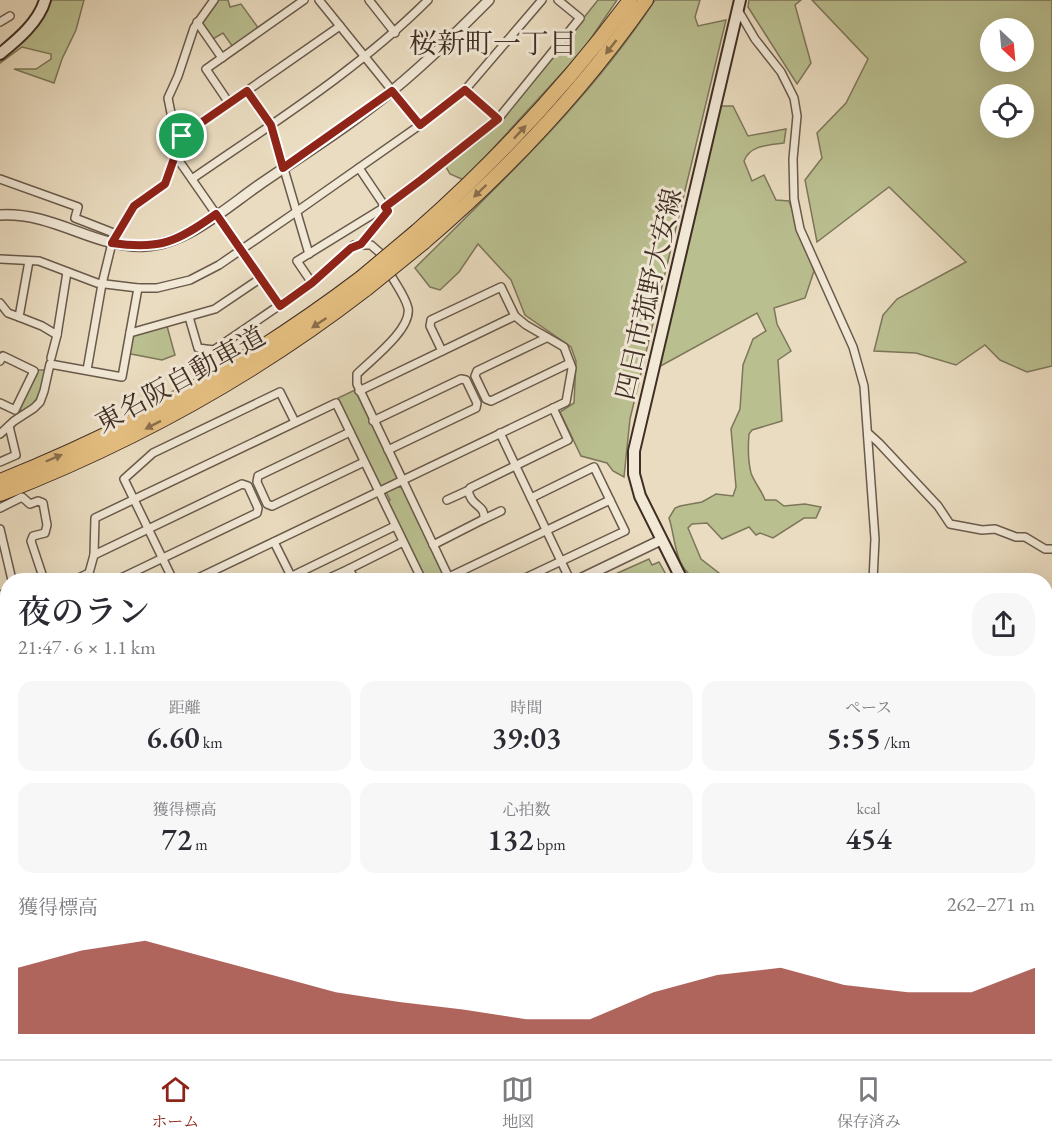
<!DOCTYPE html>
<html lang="ja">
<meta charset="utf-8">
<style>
body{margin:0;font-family:"EB Garamond","Noto Serif JP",serif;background:#f7f7f7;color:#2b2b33;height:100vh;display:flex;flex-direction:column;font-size:22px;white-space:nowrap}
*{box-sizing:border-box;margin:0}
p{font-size:20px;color:#7c7c81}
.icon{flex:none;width:33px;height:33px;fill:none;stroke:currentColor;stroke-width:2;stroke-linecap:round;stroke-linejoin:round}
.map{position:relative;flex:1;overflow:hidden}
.drawer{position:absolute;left:0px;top:573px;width:1053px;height:486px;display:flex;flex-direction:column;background:#fff;border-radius:24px 24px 0 0;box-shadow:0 6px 24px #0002}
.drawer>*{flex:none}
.needle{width:39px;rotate:154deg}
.controls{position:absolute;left:980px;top:18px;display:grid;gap:12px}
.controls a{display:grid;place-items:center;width:54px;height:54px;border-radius:50%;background:#fff;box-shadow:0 6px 24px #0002;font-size:30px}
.pin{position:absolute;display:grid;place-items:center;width:51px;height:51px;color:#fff;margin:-26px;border:3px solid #fff;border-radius:50%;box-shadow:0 2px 6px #0007}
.round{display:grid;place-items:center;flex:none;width:63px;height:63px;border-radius:24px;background:#f7f7f7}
.overview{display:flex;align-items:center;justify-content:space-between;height:102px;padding:0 18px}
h1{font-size:33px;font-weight:600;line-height:45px}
.stats{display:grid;grid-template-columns:repeat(3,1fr);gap:9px;height:102px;padding:6px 18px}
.stats div{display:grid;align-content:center;border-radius:15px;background:#f7f7f7;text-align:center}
.stats b{font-size:30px;font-weight:600}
.stats small{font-size:16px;font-weight:400}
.stats p{font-size:16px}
.chart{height:168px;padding:12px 18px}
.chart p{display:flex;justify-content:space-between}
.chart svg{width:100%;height:108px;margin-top:6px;fill:#8f2418;opacity:.7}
.menu{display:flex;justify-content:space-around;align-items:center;height:84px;border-top:2px solid #e1e1e2;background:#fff;font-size:16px;color:#7c7c81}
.menu a{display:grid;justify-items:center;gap:3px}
.menu .selected{color:#8f2418}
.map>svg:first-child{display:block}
</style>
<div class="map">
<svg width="1052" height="1059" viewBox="0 0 1052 1059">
<rect width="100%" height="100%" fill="#eadcc0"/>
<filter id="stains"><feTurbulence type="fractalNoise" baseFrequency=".00333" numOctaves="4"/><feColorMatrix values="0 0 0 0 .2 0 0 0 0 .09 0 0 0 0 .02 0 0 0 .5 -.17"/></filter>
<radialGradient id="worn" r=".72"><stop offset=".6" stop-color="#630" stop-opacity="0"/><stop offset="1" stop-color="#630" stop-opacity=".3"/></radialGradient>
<g fill="#babf90" stroke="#7d765a" stroke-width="1.5" fill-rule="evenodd">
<path d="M51,0H84L76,30L62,59L54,83L14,69H36L51,59V54L22,47L0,63V59L24,39Z"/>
<path d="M217,0H228L230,7L241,4L259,29L233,47L223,33L211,40L199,24Z"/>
<path d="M598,0H617L583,50L464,180L450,174L446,167L501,121Z"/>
<path d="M655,0H700L695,17L698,26L726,20L630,419L624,477L613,471L607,463L581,456L560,412L574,403L576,361L571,347L525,315L511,280L478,244L459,272L440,290L430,287L415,268C500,183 589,101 655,0Z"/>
<path d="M749,0H801L795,5L811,63L797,84L748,7Z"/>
<path d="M812,0H1052V366L1027,372L1000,360L985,345L956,365L916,353L874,351L883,315L897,299L966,262L889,187L817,242L805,180L822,158L817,133L846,103L868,59ZM990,28H1023V62H990ZM990,94H1023V128H990Z"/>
<path d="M719,106H733L748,136L786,129L784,143C769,145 750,145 744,161L752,181L764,175L776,200L789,201L814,271L805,298L774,308L777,324L791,351L778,360L782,421L752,430L749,434C748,446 748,461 751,473C754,482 762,491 765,500H776L784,506L805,504L821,507L816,518H804L773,538L760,533L756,535L749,527L722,539L707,523L692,524L688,528L701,559L728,580C720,580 707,583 699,580C674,571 676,539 669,518L675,508L680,506L702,502L716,494L733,496L736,487L731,429L740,409L743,365L753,339L766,331L757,313L657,368Z"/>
<path d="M167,326L175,355L162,360L131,354L129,352L132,337L134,335Z"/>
<path d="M37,370H45C42,388 40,401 23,412L19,408Z"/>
<path d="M355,390L397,476L396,479L380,487L338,398Z"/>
<path d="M398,487L403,488L447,580H425L387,502L390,500L386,492Z"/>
<path d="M649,559L652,565L659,562L669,580H602Z"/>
<path d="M1046,1021L1052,1024V1059L1042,1057L1038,1052H1046Z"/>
<path d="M119,1052H174L169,1053V1055L182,1052H221L224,1059H121Z"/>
</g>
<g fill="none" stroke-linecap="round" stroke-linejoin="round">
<g stroke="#98bcb0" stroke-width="12">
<path d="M1046,733L1052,728"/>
<path d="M532,1059L535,1052"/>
</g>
<defs>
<g id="minor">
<path d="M319,0L420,125"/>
<path d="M369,0L395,33"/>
<path d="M738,10L755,39L781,72L794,98L797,116L793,159L794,199L800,229L853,347L864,386L875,539L873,580"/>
<path d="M0,22L10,16"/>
<path d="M197,22L222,58"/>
<path d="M465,90L498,119"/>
<path d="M247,91L271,125L309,254"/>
<path d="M229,103L206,69L304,0"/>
<path d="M182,136L340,26"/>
<path d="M175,155L280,306"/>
<path d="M359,168L388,211L361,244"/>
<path d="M0,179L78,207L75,218L116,234"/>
<path d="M192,179C273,123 358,70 428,0"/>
<path d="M0,259L39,261L97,283L138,288H157L190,280L219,265L296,212L420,125L465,90L542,0"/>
<path d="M29,261L19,317L42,326L57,335L67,272"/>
<path d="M388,270C394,282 405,295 408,308C412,329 371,360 357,374V384L450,580"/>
<path d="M312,283L297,261L388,205L476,138L498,119L580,18L558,0"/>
<path d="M0,303L8,313L19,317"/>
<path d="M189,317L198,348L214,350L312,283L354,245H371L379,252L383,260"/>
<path d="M130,333L215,309L261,278"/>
<path d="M546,338L477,371L475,376L486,399L491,401L570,363"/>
<path d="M442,351L430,326L431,320L501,287L515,316"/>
<path d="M51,358L57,335"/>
<path d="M0,361L3,356L34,371L15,410L0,403"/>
<path d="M87,370L102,284L112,243L134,206L165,184L182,136L172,118L168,98L178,76L194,28L214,0"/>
<path d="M373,421L461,379L466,380L477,403L476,408L388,450"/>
<path d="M350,432L258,476L257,482L267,504L272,506L364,462"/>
<path d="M500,433L570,580"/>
<path d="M868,433L879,443L938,506L950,524L982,530L995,529L1016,537H1025L1045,549H1052"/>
<path d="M0,434L14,421L34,408L40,402L44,391L50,364L122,377L138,288"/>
<path d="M0,462L16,455L9,426"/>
<path d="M531,498L594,467L610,500"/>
<path d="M447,500L469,490"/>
<path d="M0,508L22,497L30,504L38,501L43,503L47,525L45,533L33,536L31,541L44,580"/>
<path d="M484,519L501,511"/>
<path d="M0,529L12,580"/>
<path d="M274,542L293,580"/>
<path d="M433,545L484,519C485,508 478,507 473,501C470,498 470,495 468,492L470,488L568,440L553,408"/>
<path d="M94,555L242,484L248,486L258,508L257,513L117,580"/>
<path d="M349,569L403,542"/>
<path d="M449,577L610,500L625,531L521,580"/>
<path d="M75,580L89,573L94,555L95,518L336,403L422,580"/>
<path d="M173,580L124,479L153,453L280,392L295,422"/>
<path d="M194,580L566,402L572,368L564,347L526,325L515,316L359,391"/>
<path d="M284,580L395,526"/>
<path d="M325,580L349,569L355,580"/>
<path d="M0,595L8,593"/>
<path d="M0,695L8,694"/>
<path d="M0,709L8,740"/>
<path d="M1046,727L1052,721"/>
<path d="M0,758L8,756"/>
<path d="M0,850L8,848"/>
<path d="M1046,872L1052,868"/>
<path d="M0,949L8,947"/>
<path d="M1046,990L1052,987"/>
<path d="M0,997L8,987"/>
<path d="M241,1052L243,1059"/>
<path d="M286,1052L288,1056L292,1052"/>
<path d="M984,1052L986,1059"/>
<path d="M76,1059L79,1052"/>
<path d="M257,1059V1056L265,1052"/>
<path d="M555,1059L558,1052"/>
<path d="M740,1059L746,1052"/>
<path d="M864,1059L883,1052"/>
</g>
<g id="tertiary">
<path d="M0,215C55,212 95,249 145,246C187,244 226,208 259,185C304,154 351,125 393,90C427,62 458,31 489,0"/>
<path d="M578,580L661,540"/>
<path d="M0,727L8,725"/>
<path d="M0,1028L8,1023"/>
<path d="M320,1059L326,1052"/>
</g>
<g id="secondary">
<path d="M0,54C17,40 39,22 45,0"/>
<path d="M682,580L640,496L634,474V451L740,0"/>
<path d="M915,1052L918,1059"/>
</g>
<g id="motorway">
<path d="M417,231C496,161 567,85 630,0"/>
<path d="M424,242C507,171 583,90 646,0"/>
<path d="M0,481C129,430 250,362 361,278"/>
<path d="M0,494C131,443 255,375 366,289"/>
</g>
</defs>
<use href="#minor" stroke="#6a5a4b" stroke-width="10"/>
<use href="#tertiary" stroke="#6a5a4b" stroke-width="12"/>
<use href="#secondary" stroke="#402e24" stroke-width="14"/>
<use href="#motorway" stroke="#402e24" stroke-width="16"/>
<use href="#minor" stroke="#f1e8d6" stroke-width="7"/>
<use href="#tertiary" stroke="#f1e8d6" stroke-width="9"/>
<use href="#secondary" stroke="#f1e8d6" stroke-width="10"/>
<use href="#motorway" stroke="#e5be80" stroke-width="14"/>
<defs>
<g id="motorway-bridge">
<path d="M361,278L417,231"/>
<path d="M366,289L424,242"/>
</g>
</defs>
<use href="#motorway-bridge" stroke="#402e24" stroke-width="16" stroke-linecap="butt"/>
<use href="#motorway-bridge" stroke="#e5be80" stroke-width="14"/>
</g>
<defs><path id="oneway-solid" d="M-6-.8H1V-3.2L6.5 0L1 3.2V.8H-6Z" transform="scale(1.5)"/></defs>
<g fill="#8a6f4d">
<use href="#oneway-solid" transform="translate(611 47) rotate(128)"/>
<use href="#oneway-solid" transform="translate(520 132) rotate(-47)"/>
<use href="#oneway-solid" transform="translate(480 191) rotate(136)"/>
<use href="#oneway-solid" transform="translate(319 323) rotate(146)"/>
<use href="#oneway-solid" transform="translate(153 425) rotate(153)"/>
<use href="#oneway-solid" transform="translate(54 458) rotate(-23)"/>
</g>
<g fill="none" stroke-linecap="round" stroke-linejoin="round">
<defs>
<path id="route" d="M465,90L498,119L421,180L385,207L388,211L361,244L351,248L312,283L280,306L216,214C177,242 160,250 112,243L134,206L165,184L182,136L247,91L271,125L283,168L392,91L420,125Z"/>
</defs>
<use href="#route" stroke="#fff" stroke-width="12"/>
<use href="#route" stroke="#8f2418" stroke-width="8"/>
</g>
<g text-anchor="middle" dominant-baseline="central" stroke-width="6" stroke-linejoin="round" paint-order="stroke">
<g font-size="27" fill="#402e24" stroke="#f1e8d6">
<text transform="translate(648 294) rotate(-77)">四日市菰野大安線</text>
<text transform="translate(180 379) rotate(-29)">東名阪自動車道</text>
</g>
<g font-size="28" fill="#402e24" stroke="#f1e8d6">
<text x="493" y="43">桜新町一丁目</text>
</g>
</g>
<rect width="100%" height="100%" filter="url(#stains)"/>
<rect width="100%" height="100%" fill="url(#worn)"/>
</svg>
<div class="controls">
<a><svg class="needle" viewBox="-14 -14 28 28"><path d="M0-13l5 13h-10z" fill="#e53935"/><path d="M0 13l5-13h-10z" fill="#7c7c81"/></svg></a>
<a><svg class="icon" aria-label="locate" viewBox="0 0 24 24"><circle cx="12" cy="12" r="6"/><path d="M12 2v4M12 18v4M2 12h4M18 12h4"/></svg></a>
</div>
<div class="pin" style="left:182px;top:136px;background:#1e9e55"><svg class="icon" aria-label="arrive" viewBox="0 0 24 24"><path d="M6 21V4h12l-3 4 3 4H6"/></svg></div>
<section class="drawer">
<div class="overview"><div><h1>夜のラン</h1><p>21:47 · 6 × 1.1 km</p></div><a class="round"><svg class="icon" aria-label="share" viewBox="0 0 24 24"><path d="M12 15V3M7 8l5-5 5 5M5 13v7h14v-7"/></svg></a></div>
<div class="stats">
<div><p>距離</p><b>6.60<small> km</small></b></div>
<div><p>時間</p><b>39:03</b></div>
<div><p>ペース</p><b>5:55<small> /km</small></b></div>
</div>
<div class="stats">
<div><p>獲得標高</p><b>72<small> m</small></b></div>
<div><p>心拍数</p><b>132<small> bpm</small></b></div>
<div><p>kcal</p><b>454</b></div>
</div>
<div class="chart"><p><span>獲得標高</span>262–271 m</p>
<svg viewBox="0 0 160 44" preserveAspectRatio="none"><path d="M0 44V17L10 10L20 6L30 13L40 20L50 27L60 31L70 34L80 38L90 38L100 27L110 20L120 17L130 24L140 27L150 27L160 17V44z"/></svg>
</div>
</section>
</div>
<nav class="menu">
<a class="selected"><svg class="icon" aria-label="home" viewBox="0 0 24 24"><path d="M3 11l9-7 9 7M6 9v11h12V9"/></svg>ホーム</a>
<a><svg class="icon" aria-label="map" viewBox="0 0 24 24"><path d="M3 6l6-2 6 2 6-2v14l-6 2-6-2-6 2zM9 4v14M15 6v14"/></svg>地図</a>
<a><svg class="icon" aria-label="saved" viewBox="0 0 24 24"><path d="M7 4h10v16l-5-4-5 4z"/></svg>保存済み</a>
</nav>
